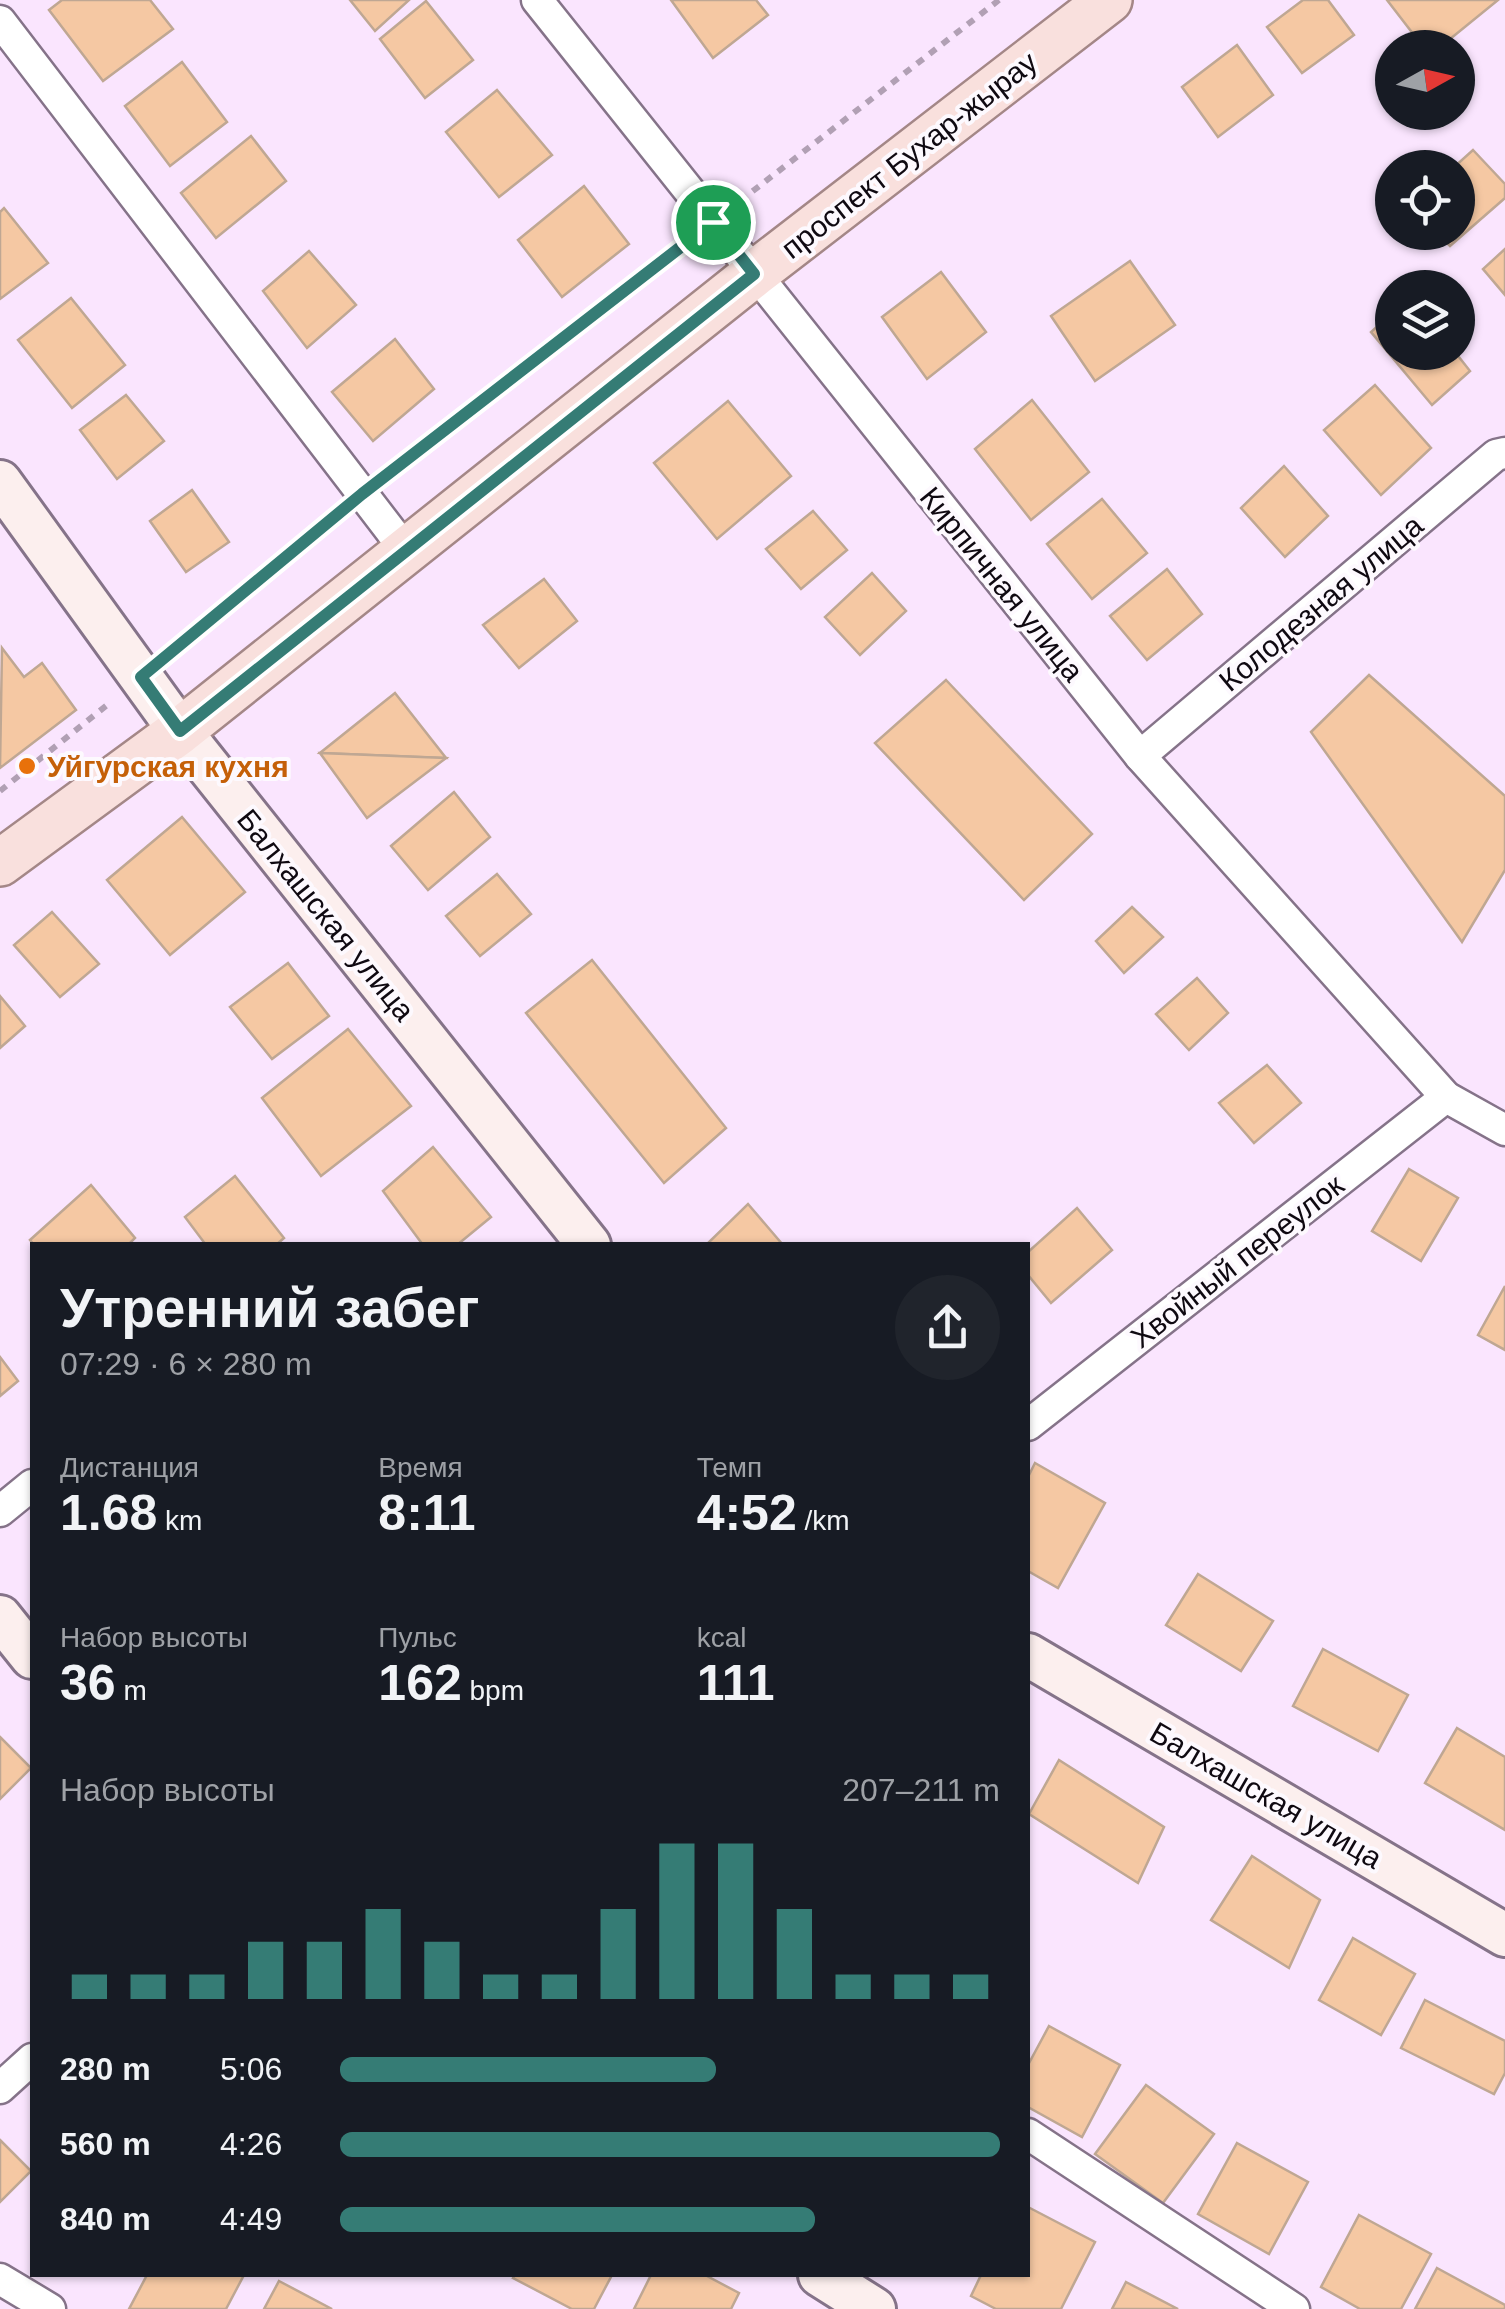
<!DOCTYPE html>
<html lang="ru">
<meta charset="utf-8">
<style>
body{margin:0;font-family:Helvetica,sans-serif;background:#20242c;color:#f1f3f6;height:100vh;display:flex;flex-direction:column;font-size:38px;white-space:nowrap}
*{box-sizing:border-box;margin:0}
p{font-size:32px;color:#9ea1a6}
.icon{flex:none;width:55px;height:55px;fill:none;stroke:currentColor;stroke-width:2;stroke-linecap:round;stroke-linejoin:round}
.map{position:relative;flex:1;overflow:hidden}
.panel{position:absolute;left:30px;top:1242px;width:1000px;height:1035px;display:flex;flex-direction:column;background:#171b24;border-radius:0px;box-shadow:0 2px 8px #0004}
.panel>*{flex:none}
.needle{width:65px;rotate:82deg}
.fabs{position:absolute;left:1375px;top:30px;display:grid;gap:20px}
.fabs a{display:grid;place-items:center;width:100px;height:100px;border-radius:50%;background:#171b24;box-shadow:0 2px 8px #0004;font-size:50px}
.pin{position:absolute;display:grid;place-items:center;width:85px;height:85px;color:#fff;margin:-42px;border:5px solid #fff;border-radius:50%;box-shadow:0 2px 10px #0007}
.round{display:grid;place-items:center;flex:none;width:105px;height:105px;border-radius:52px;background:#20242c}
.head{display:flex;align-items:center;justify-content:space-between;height:170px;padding:0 30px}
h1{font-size:55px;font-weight:700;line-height:75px}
.figures{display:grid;grid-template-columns:repeat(3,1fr);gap:15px;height:170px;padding:10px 30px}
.figures div{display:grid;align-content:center}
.figures b{font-size:50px;font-weight:700}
.figures small{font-size:28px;font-weight:400}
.figures p{font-size:28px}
.chart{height:280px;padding:20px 30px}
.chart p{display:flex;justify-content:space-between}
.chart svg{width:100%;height:180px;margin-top:10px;stroke:#357c75;stroke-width:6}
ul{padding:0 30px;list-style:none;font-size:32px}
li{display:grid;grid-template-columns:160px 120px 1fr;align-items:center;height:75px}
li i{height:25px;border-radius:12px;background:#357c75}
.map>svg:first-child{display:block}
</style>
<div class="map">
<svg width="1505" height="2309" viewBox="0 0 1505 2309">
<rect width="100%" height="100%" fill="#fae5fe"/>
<g fill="#f5c8a3" stroke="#bfa793" stroke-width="2.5">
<path d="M62,0H150L173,29L103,81L49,10Z"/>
<path d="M350,0H409L375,31Z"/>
<path d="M671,0H756L768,15L713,58Z"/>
<path d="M1303,0H1328L1354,35L1302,73L1267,27Z"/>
<path d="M1387,0H1498L1439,48H1424Z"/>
<path d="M426,1L473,60L425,98L380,39Z"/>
<path d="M1237,45L1273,95L1218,137L1182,87Z"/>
<path d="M182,62L227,122L170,166L125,106Z"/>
<path d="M497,90L552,155L499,197L446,132Z"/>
<path d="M251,136L286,181L216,238L181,193Z"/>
<path d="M1473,150L1505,184V198L1450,246L1436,232H1458V168H1453Z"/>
<path d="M584,186L629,244L562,297L518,240Z"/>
<path d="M4,208L48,263L0,299V212Z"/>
<path d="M1505,249V295L1483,269Z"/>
<path d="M309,251L356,305L307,348L263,291Z"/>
<path d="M1130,261L1175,325L1095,381L1051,316Z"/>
<path d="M941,272L986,332L927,379L882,317Z"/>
<path d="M71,298L125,365L72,408L18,340Z"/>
<path d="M1392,313V352H1455L1470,371L1432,405L1371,332Z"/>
<path d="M395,339L434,389L373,441L332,392Z"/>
<path d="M1375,385L1431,448L1381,495L1324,430Z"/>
<path d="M126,395L164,441L117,479L80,430Z"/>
<path d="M1032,400L1089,472L1031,520L975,449Z"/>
<path d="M728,401L791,476L717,539L654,463Z"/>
<path d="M1284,466L1328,516L1285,557L1241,508Z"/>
<path d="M192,490L229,542L186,572L150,521Z"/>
<path d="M1102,499L1147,553L1092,599L1047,544Z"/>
<path d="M813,511L847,550L801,589L766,549Z"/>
<path d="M1167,569L1202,614L1147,660L1110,616Z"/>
<path d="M872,573L906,611L860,655L825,617Z"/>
<path d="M544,579L577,621L519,668L483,625Z"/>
<path d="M2,648L24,677L42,663L76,710L0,768Z"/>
<path d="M1369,675L1505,796V870L1462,942L1311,732Z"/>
<path d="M946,680L1092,834L1024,900L875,743Z"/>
<path d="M395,693L446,758L320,753Z"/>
<path d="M320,753L446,758L367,818Z"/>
<path d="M454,792L490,837L428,890L391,846Z"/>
<path d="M182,817L245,892L170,955L107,880Z"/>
<path d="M497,874L531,914L480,956L446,916Z"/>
<path d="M1132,907L1163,937L1124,973L1096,941Z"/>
<path d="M52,912L99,964L60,997L14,945Z"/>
<path d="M592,960L726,1128L664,1183L526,1013Z"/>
<path d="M288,963L329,1016L272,1059L230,1007Z"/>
<path d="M1197,978L1228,1013L1189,1050L1156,1014Z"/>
<path d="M0,996L25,1026L0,1048Z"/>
<path d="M348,1029L411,1106L321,1176L262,1098Z"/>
<path d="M1267,1065L1301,1103L1254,1143L1219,1103Z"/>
<path d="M433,1147L491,1217L457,1245H423L383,1191Z"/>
<path d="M1409,1169L1458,1198L1421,1261L1372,1231Z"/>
<path d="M235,1176L284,1238L276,1245H206L185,1217Z"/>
<path d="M91,1185L135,1238L128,1245H34L30,1240Z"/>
<path d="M748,1204L783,1245H706Z"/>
<path d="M1077,1208L1112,1250L1051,1303L1028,1275V1252Z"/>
<path d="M1505,1286V1350L1478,1335Z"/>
<path d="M0,1357L18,1381L0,1396Z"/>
<path d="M1035,1463L1105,1503L1058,1588L1028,1571V1477Z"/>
<path d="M1198,1574L1273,1621L1241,1671L1166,1625Z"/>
<path d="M1323,1649L1408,1695L1378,1751L1293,1706Z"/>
<path d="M1457,1728L1505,1757V1830L1425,1783Z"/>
<path d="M0,1737L31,1768L0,1799Z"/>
<path d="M1059,1760L1164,1827L1138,1883L1029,1814Z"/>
<path d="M1252,1856L1320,1900L1289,1968L1211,1920Z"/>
<path d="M1353,1938L1415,1974L1381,2035L1319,2000Z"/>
<path d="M1425,2000L1505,2041V2073L1494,2094L1401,2048Z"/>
<path d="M1049,2026L1120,2065L1082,2137L1028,2107V2065Z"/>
<path d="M1146,2085L1214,2134L1163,2203L1095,2154Z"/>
<path d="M0,2140L31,2171L0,2202Z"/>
<path d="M1237,2143L1308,2182L1269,2254L1198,2214Z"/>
<path d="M1028,2207L1095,2242L1061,2309H996L971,2296L981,2275H1028Z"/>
<path d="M1359,2215L1431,2254L1401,2309H1360L1321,2287Z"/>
<path d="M1437,2268L1505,2305V2309H1415Z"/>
<path d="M147,2275H244L226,2309H129Z"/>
<path d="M515,2275H612L594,2309H572L513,2278Z"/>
<path d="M651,2275H705L739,2293L731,2309H634Z"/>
<path d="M279,2281L332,2309H264Z"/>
<path d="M1126,2282L1178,2309H1112Z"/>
</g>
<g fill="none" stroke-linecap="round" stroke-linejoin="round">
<defs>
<g id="street">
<path d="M537,0L1140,756L1446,1097L1505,1130"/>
<path d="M0,21L407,552"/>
<path d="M1140,756L1496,455L1505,453"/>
<path d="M1028,1425L1446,1097"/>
<path d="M0,1511L32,1485"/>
<path d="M0,2088L32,2059"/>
<path d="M1028,2134L1294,2309"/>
<path d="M0,2279L50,2309"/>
</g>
<g id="secondary">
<path d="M0,482L180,731L589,1245"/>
<path d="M0,1617L32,1657"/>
<path d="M1028,1655L1505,1935"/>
<path d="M820,2275L874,2309"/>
</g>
<path id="primary" d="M0,863L180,731L754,274L1109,0"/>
</defs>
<use href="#street" stroke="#857389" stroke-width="35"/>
<use href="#secondary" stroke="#857389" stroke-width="48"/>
<use href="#primary" stroke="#a48787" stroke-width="50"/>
<g stroke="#b1a0b4" stroke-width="6" stroke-dasharray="8 8" stroke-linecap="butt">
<path d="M740,201L999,0"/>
<path d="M388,473L691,240"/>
<path d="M168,655L339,512"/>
<path d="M0,791L112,701"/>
</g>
<use href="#street" stroke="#fff" stroke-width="30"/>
<use href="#secondary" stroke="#fcefee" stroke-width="42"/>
<use href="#primary" stroke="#f9e0dd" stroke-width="45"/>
</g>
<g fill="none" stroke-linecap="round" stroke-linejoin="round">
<defs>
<path id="route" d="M713,222L754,274L180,731L141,677L362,494Z"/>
</defs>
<use href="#route" stroke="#fff" stroke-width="20"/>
<use href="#route" stroke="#357c75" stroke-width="12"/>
</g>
<circle fill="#e8710a" stroke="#fdf9fe" stroke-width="4" cx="27" cy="766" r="10"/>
<g text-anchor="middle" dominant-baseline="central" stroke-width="8" stroke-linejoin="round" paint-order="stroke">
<g font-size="30" fill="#0f0911" stroke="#fdf9fe">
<text transform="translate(909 155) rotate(-38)">проспект Бухар-жырау</text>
<text transform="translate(1002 584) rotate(51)">Кирпичная улица</text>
<text transform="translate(1321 603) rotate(-40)">Колодезная улица</text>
<text transform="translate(326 915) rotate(51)">Балхашская улица</text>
<text transform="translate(1237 1261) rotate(-38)">Хвойный переулок</text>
<text transform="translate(1266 1795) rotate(30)">Балхашская улица</text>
</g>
<g font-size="30" font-weight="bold" fill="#c56008" stroke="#fdf9fe" text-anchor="start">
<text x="47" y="766">Уйгурская кухня</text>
</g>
</g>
</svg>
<div class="fabs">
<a><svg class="needle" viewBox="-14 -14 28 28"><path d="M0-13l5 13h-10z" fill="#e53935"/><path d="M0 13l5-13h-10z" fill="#9ea1a6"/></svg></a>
<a><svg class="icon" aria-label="locate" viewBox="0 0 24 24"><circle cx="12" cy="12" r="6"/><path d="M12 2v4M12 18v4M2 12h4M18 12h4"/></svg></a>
<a><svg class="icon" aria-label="layers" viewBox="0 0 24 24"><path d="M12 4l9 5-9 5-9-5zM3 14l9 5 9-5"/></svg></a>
</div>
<div class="pin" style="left:713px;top:222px;background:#1e9e55"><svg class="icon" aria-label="arrive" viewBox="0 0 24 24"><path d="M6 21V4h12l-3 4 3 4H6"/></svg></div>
<section class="panel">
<div class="head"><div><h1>Утренний забег</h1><p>07:29 · 6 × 280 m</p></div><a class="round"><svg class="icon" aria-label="share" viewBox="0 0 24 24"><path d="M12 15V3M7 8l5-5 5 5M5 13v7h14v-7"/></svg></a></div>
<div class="figures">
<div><p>Дистанция</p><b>1.68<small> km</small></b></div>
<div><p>Время</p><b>8:11</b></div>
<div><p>Темп</p><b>4:52<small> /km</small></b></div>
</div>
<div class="figures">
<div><p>Набор высоты</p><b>36<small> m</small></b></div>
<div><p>Пульс</p><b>162<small> bpm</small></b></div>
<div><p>kcal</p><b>111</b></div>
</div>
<div class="chart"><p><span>Набор высоты</span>207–211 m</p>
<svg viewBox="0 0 160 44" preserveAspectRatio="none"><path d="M5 44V38M15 44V38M25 44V38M35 44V30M45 44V30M55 44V22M65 44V30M75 44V38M85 44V38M95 44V22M105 44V6M115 44V6M125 44V22M135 44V38M145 44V38M155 44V38"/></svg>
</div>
<ul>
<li><b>280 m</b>5:06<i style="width:57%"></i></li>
<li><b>560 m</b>4:26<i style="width:100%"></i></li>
<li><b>840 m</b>4:49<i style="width:72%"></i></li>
</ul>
</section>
</div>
